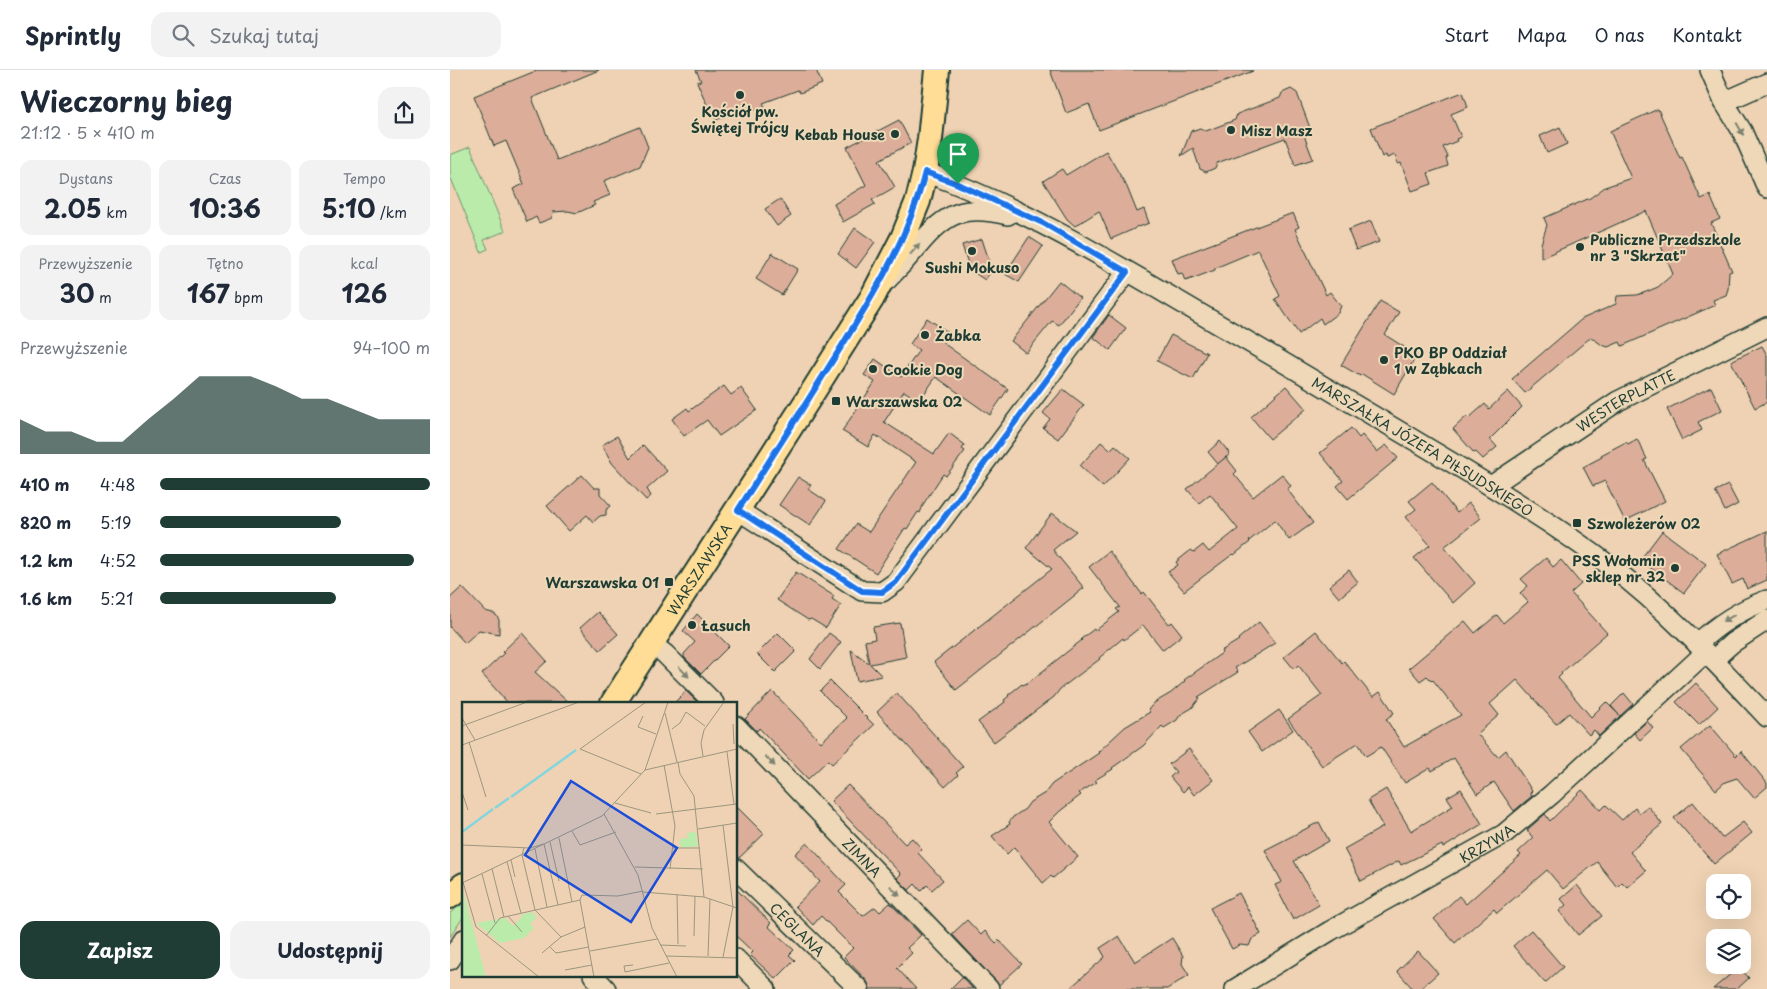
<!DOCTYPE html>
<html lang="pl">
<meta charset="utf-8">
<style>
body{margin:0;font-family:"Playpen Sans",sans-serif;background:#f2f2f3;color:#1f2937;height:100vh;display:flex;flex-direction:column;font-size:19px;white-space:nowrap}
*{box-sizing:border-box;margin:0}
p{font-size:16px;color:#747a83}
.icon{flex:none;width:28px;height:28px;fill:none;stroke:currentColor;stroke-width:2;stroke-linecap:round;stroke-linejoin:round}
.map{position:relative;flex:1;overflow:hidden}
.details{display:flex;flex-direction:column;background:#fff;width:450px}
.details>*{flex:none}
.buttons{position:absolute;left:1256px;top:804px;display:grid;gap:10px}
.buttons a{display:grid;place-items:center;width:45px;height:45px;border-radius:10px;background:#fff;box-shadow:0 5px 20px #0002;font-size:25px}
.pin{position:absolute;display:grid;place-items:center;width:42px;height:42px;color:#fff;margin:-51px -21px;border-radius:50% 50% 50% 0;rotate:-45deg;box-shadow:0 0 5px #0007}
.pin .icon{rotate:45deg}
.round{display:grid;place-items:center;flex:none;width:52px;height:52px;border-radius:15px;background:#f2f2f3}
.summary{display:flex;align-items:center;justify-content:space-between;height:85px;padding:0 20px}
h1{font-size:28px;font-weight:700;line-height:38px}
.metrics{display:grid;grid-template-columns:repeat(3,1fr);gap:8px;height:85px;padding:5px 20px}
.metrics div{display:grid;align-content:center;border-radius:12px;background:#f2f2f3;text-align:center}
.metrics b{font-size:25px;font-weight:700}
.metrics small{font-size:14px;font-weight:400}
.metrics p{font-size:14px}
.chart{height:140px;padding:10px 20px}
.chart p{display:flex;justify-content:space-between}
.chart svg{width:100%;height:90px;margin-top:5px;fill:#1f3d34;opacity:.7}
.cta{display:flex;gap:10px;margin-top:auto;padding:10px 20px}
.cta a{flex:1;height:58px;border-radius:15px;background:#1f3d34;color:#fff;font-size:20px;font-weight:700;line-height:58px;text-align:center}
.cta a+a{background:#f2f2f3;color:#1f2937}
ul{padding:0 20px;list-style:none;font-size:16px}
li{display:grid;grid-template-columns:80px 60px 1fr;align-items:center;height:38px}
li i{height:12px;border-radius:6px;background:#1f3d34}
header{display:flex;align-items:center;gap:30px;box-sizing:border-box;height:70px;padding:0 25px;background:#fff;border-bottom:1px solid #e0e1e3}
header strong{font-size:24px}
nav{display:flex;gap:28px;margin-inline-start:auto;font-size:18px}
.search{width:350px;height:45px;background:#f2f2f3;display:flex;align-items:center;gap:12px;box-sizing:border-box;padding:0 18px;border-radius:15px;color:#747a83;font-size:19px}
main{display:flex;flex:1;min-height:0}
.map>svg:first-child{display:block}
</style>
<header>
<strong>Sprintly</strong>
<div class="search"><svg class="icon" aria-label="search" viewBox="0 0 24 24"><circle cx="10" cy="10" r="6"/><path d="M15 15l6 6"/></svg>Szukaj tutaj</div>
<nav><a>Start</a><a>Mapa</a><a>O nas</a><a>Kontakt</a></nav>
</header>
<main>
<section class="details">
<div class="summary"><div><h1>Wieczorny bieg</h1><p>21:12 · 5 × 410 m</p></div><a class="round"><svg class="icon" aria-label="share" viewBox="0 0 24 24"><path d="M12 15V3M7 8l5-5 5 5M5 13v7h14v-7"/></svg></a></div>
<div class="metrics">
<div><p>Dystans</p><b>2.05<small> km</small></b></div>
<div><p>Czas</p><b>10:36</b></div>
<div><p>Tempo</p><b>5:10<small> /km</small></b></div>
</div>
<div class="metrics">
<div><p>Przewyższenie</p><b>30<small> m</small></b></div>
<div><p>Tętno</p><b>167<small> bpm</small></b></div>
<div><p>kcal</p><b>126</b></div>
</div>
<div class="chart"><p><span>Przewyższenie</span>94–100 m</p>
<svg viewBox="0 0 160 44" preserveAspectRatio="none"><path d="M0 44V27L10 33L20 33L30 38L40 38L50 27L60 17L70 6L80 6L90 6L100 11L110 17L120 17L130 22L140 27L150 27L160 27V44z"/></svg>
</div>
<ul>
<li><b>410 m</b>4:48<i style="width:100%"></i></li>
<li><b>820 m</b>5:19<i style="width:67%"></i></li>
<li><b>1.2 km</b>4:52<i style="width:94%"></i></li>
<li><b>1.6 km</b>5:21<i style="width:65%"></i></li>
</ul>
<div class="cta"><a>Zapisz</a><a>Udostępnij</a></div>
</section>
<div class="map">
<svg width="1317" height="919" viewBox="0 0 1317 919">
<rect width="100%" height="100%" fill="#efd2b3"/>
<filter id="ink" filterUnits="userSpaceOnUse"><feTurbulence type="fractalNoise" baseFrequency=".02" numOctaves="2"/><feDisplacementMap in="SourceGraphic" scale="10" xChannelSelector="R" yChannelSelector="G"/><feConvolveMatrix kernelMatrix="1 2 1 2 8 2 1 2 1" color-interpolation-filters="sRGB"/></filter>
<g filter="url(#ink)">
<g fill="#baebaa" stroke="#6c946f">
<path d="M20,77L55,161L34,170L38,179L31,182L0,106V85Z"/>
<path d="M14,832V846L0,867V843Z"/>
</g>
<g fill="#dcae9a" stroke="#1f3d34">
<path d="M88,0H149L82,28L107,90L190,57L198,77L190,96L154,111L160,125L143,132L145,135L127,143L118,141L103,142L102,148L89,153L86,147L77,152L63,119L74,114L56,71L44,76L24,26Z"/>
<path d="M246,0H366L372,14L350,23L348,20L313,33L315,36L298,43L295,38L266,50L260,35L258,37L247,12L251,11Z"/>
<path d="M600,0H802L803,1L649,60L639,34L616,43Z"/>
<path d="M841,19L847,23L860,58L855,68L863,89L845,95L835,68L767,93L765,98L756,102L750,99L743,78L731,86L741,61L750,58L756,61L785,50L787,44L830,28L832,23Z"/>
<path d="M1013,22L1018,37L1001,44L1011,67L1006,69L1007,71L993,77L998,87L996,88L998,96L978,103L982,114L962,121L951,93L948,94L945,85L937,88L936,85L932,87L921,58Z"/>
<path d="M1208,39L1230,88L1232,87L1251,129L1260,125L1270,149L1261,153L1282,201L1279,202L1278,219L1276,225L1263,230L1265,235L1172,276L1170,272L1158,277L1152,275L1141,267L1075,323L1062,309L1132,249L1166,234L1167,226L1187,225L1196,222L1208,217L1223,204L1196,141L1091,188V174L1097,155L1094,148L1140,128L1155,117L1181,108L1160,61Z"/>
<path d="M449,50L461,73L429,90L445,117L422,130L425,134L393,152L384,134L416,115L397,77Z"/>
<path d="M1110,57L1117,74L1097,83L1090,66Z"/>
<path d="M656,81L677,117L687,142L694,139L699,153L689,157L687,156L684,159L661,169L649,141L625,156L617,149L593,111L612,99L616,105Z"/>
<path d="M330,129L341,146L327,156L315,139Z"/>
<path d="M843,143L849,157L845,159L876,225L880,222L891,236L888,243L873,254L870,248L849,264L825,229L830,226L808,180L765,198V200L744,208L735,211L732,203L728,204L722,189Z"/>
<path d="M921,151L929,172L906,180L898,160Z"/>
<path d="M405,158L425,172L406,198L388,184Z"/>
<path d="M579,167L593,176L569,212L555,204Z"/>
<path d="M532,169L542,200L535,210L520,200L512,175Z"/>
<path d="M322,183L348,199L332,225L306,209Z"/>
<path d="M609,211L630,228L609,255L602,251L576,283L561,271Z"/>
<path d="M930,231L949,242L935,265L967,285L944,324L912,304L910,306L891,295Z"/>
<path d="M659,245L676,258L660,280L643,267Z"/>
<path d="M477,248L499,263L493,273L558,319L540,345L486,307L469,331L454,321L434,352L484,384L499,363L515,375L512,379L515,381L496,406L493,404L474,433L470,443L468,442L457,459L455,458L426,503L389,479L406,454L419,462L466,392L425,365L418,377L392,361L425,312L414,305L425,289L451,307L469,280L460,274Z"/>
<path d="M721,265L757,283L743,309L707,291Z"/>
<path d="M1312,276L1317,285V332L1305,338L1281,291Z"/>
<path d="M274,316L281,325L291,318L307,340L269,366L257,350L234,366L222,349L237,338L239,341Z"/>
<path d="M836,316L856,339L820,369L801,347Z"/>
<path d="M1261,317L1272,340L1248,352L1252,360L1232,370L1217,339Z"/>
<path d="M613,319L634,335L608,369L593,358L600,349L593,343Z"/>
<path d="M1058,321L1072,337L1040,369L1047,377L1033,389L1026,382L1024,383L1003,359L1017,346L1019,348L1035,334L1039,339Z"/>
<path d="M901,358L909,368L912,365L927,382L936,375L948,388L898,429L887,416L893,411L870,383Z"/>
<path d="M167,366L180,388L193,375L217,401L197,419L201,426L196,430L162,393L152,375Z"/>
<path d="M1187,369L1197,389L1194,390L1215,431L1175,451L1155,411L1143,416L1133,397L1152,387L1151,385L1176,372L1178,374Z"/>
<path d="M770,371L780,384L768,394L758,382Z"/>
<path d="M651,372L660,380L665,375L680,388L653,417L630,396Z"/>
<path d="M776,387L787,401L784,404L803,427L832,404L841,416L837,419L863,453L839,470L825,450L799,471L800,472L784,485L783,484L734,521L718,502L728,495L726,492L741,480L744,482L753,475L759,482L788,459L760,424L749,433L737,419Z"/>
<path d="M132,405L144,418H150V424L161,436L156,440V445L150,446L143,452L137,445L119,461L97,436Z"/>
<path d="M348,407L361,415L358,419L376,431L360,455L329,435Z"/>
<path d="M982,412L1007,443L1019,433L1031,448L994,477L1025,513L1003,533L964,488L980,475L956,447L966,439L959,431Z"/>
<path d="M1278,415L1288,434L1275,441L1265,421Z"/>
<path d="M602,443L626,461L603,480L634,518L506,620L484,592L602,499L576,478Z"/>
<path d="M1212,461L1256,494L1234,523L1190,490Z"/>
<path d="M1317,461V510L1297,519L1293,509L1282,514L1267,484Z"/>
<path d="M659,481L692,524L694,522L719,554L722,552L732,565L713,580L693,555L674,570L673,568L649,588L650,589L610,619L604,627L544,672L528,652L555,632L554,630L559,626L558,625L572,614L573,615L579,612L632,570L631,569L644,559L645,561L669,542L666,539L670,537L639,497Z"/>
<path d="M1096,488L1103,497L1111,490L1131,514L1121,523L1157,563L1111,603L1112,604L1108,608L1141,647L1156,632L1170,646L1149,666L1144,660L1139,665L1119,643L1106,654L1067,610L1040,634L1049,645L1027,664L1048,687L1056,680L1082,721L1080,723L1082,726L1064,741L1044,712L1027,724L1004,688L982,701L980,698L955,713L931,677L916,686L908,673L872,696L838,649L872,625L848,595L844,599L834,587L866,561L892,593L894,591L923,627L930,622L944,643L936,649L954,677L1011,645L983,610L982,611L977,606L970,611L959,598L1015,551L1025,563L1047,545L1053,553L1078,532L1070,523L1078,516L1071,509Z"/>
<path d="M899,500L908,512L889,528L879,516Z"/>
<path d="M346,502L384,526L382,529L391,535L376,558L361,549L358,550L327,530Z"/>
<path d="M12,517L35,541L43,543L47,546L49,550V564L29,560L15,573L0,557V528Z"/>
<path d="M148,542L168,564L150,580L130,558Z"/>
<path d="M247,544L279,576L251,604L234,587V584L245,572L233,561Z"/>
<path d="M809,552L825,573L785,598L788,602L748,627L750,628L742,638L730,645L727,650L714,658L712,656L693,676L662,698L663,699L645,710L647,712L629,723L631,725L610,741L599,752L628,787L603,808L601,806L593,813L564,777L557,784L542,766L560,754L559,752L563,747L575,739L580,732L595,723L602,714L649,683L648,682L675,657L700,642L698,640L704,633L721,623L735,611L734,610L772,583L771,581L789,570L788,569Z"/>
<path d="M450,553L456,587L420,594L432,606L407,611L401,580L419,593L415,571L425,569L423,557Z"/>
<path d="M72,563L97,591L85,602L119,633H58L32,604L54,583L52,582Z"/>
<path d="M328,563L346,581L325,602L307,584Z"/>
<path d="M379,563L391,572L370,599L360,589Z"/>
<path d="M380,611L424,655L382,694L378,690L358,709L309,658L307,661L295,649L322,621L371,672L397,648L370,621Z"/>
<path d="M1246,613L1268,637L1249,655L1226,632Z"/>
<path d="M236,621L248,633H224Z"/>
<path d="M447,623L513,697L506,703L508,705L495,717L427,642Z"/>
<path d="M1174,623L1183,634L1170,646L1161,636Z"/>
<path d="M829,640L843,660L812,682L798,662Z"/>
<path d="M1197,651L1203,658L1190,670L1184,663Z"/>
<path d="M1260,655L1286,686L1291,681L1317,713V717L1304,728L1287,708L1275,712L1266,720L1231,679Z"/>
<path d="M739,679L763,710L744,725L738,717L733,722L720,707L726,702L719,694Z"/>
<path d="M398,715L455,774L462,768L472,779L468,783L493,810L482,820L477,815L471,821L465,814L459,820L447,808L451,804L381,731Z"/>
<path d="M936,719L961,761L1003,736L997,727L1011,719L1032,754L993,778L992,775L951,795L949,791L911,811L894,779L933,757L918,730Z"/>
<path d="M1132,720L1151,740L1156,735L1172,750L1185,738L1189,743L1198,736L1212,754L1180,782L1196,801L1177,817L1172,812L1167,817L1147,792L1113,819L1097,800L1047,843L1044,839L1005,873L984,849L1009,826L1016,834L1071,785L1068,782L1083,768L1077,760L1095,744L1100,751L1103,748Z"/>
<path d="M1243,732L1272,768L1293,752L1302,763L1264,794L1224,748Z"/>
<path d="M286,736L314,764L289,788H286Z"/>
<path d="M869,752L879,771L844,791L869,835L843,850L825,815L832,812L815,780Z"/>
<path d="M357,773L396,815L389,822L413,846L425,837L430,842L440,833L471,865L457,878L462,883L447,898L466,919H420L417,911L394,887L403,878L371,846L363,855L345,836L370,812L345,784Z"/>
<path d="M1127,815L1152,846L1128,865L1109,841L1116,835L1111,829Z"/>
<path d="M286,819L321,853L318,856L344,880L339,885L345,890L326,909L300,885L303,882L286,866Z"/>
<path d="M789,823L811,864L802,869L799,876L790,875L782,879L760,838Z"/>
<path d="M517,850L531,865L535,861L546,873L549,870L572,894L549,915L502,864Z"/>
<path d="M1081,860L1113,897L1095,913L1063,876Z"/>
<path d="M669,866L685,892L722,868L733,886L732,894L739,905L717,919H619L655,887L650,878Z"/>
<path d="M968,881L988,903L970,919H963L947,901Z"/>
<path d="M1289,897L1299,908L1287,919H1263Z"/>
<path d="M512,907L523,919H500Z"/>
</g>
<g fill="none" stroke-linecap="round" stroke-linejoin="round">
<defs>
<g id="minor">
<path d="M1260,0L1274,32L1292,61L1317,118"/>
<path d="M1274,32L1317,13"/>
<path id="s1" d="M475,102C583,141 681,204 780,261C840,296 900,332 959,367C1028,408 1096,448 1160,496C1218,540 1267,594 1317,647"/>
<path d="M437,210C448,199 459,187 469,175C497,141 515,135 558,145"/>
<path id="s2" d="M1041,416L1168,331L1317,257"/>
<path d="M288,440L412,521L432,522L446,512L677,202"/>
<path d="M202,574L215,584L264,633"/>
<path d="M1247,574C1268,554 1290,540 1317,530"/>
<path d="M1263,590L1282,573L1317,550"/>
<path id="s3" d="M286,656L539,919"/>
<path id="s4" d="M286,799L409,919"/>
<path d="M286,889L316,919"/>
<path d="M0,890L14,869"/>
<path d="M143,905L156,919"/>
<path id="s5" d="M785,919L880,861L1054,764L1102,724L1255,583"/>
</g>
<g id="major">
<path id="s6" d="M163,633L357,331L422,228L453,168L468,131L475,102L480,69L487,0"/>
<path d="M0,826L14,815"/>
</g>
</defs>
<use href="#minor" stroke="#1f3d34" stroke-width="22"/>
<use href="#major" stroke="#1f3d34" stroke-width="28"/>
<use href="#minor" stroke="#eed8b7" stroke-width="19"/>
<use href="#major" stroke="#ffdd96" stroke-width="24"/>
</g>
<defs><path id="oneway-solid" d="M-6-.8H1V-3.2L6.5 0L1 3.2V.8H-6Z" transform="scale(1.25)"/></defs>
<g fill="#7c836f">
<use href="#oneway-solid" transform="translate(1290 59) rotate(61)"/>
<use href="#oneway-solid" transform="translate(465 179) rotate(-49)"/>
<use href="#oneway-solid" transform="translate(1279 548) rotate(151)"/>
<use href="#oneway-solid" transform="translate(234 602) rotate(46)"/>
<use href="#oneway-solid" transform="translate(320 691) rotate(46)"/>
<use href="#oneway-solid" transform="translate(445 821) rotate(46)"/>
</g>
</g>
<g fill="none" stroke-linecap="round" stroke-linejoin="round" filter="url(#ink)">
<defs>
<path id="route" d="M475,102L508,114L593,153L677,202L446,512L432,522L412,521L288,440C322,387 355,335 388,282C423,226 459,168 475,102Z"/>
</defs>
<use href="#route" stroke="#fff" stroke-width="10"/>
<use href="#route" stroke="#1a73e8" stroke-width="6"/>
</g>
<g fill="#1f3d34" stroke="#eed8b7" stroke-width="2">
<circle cx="290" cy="25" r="5"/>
<circle cx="781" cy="60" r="5"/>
<circle cx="445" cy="64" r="5"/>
<circle cx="1130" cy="177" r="5"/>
<circle cx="522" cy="181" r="5"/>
<circle cx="475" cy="265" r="5"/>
<circle cx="934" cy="290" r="5"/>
<circle cx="423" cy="299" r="5"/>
<rect x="381" y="326" width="10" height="10" rx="2.5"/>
<rect x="1122" y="448" width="10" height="10" rx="2.5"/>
<circle cx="1225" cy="498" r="5"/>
<rect x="214" y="507" width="10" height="10" rx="2.5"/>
<circle cx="242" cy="555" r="5"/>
</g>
<g text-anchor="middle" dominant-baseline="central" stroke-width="4" stroke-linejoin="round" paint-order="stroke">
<g font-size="14" font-weight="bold" fill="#1f3d34" stroke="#eed8b7" text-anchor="start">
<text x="290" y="41" text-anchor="middle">Kościół pw.<tspan x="290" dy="16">Świętej Trójcy</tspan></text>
<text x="791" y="60">Misz Masz</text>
<text x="435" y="64" text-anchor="end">Kebab House</text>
<text x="1140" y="169">Publiczne Przedszkole<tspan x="1140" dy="16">nr 3 "Skrzat"</tspan></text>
<text x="522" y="197" text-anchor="middle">Sushi Mokuso</text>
<text x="485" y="265">Żabka</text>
<text x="944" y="282">PKO BP Oddział<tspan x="944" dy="16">1 w Ząbkach</tspan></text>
<text x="433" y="299">Cookie Dog</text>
<text x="396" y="331">Warszawska 02</text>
<text x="1137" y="453">Szwoleżerów 02</text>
<text x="1215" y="490" text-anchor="end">PSS Wołomin<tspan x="1215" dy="16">sklep nr 32</tspan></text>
<text x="209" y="512" text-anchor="end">Warszawska 01</text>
<text x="252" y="555">Łasuch</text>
</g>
<g font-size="14" fill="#1f3d34" stroke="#eed8b7">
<text stroke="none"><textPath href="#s2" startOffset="160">WESTERPLATTE</textPath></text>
<text stroke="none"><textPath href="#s1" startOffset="569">MARSZAŁKA JÓZEFA PIŁSUDSKIEGO</textPath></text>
<text stroke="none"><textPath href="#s6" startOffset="159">WARSZAWSKA</textPath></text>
<text stroke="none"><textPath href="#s5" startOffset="291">KRZYWA</textPath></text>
<text stroke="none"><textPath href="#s3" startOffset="182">ZIMNA</textPath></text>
<text stroke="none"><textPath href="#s4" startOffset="86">CEGLANA</textPath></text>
</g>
</g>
<g transform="translate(12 632)">
<rect width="275" height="275" fill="#efd2b3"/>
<path d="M234,130L236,144L219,146L218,137L226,136L225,131ZM0,186L11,226L24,275H0ZM70,210L75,215L68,222L72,226L62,236L38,241L14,221L43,216L51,224L60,215L59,213Z" fill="#baebaa"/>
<path fill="none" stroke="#84d5dd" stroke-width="2.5" d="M49,95L114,48M33,106L47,96M0,130L31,107"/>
<path fill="none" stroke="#9c9680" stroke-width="1" d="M203,11L215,60M181,14L176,25L194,32M0,16L13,38M271,22L272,42M0,24L65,0M210,27L218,21L224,10L243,24M7,40L24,95M0,43L117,0M265,50L272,102M241,54L239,41L242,28L262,0M216,60L218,72L232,94L242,195M202,63L213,124L208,167M183,68L206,0M179,72L118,47L184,0M0,90L6,108M153,101L189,111M142,112L176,173L190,226L215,275M194,112L275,102M261,123L271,205M236,127L275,121M110,129L118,143L154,130M97,136L110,200M88,140L97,179M0,143L68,146L82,142L140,114L183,68L275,47M62,146L60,153L73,208L99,235M210,146H238M73,147L85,205M49,158L53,175M45,160L59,211M173,165L241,167M30,167L42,215M20,172L33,221M1,180L14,225L77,275M0,181L82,142L96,203M181,190L242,195L275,206M215,192L216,242M118,198L132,275M46,214L60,230M24,234L38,216L118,198L120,193L156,194L181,189M232,234L233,194M198,243L224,244M88,245L94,251L127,245M128,249L195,237M80,251L99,235L123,225M204,254L275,256M246,254L248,197M261,255L271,205M171,263L162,264L163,270L207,261M103,268L130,263"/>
<path fill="#1d4ed8" fill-opacity="0.15" stroke="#1d4ed8" stroke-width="2.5" d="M109,79L215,146L169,220L63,153Z"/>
<rect width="275" height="275" fill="none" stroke="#1f3d34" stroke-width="2.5"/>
</g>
</svg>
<div class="buttons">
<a><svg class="icon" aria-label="locate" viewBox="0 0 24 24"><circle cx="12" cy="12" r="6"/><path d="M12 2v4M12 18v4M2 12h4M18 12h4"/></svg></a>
<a><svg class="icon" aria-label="layers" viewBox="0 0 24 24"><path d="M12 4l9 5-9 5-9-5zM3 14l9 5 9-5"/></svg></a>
</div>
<div class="pin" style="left:508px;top:114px;background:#1e9e55"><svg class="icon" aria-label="arrive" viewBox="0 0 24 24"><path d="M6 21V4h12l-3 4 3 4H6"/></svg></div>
</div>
</main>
